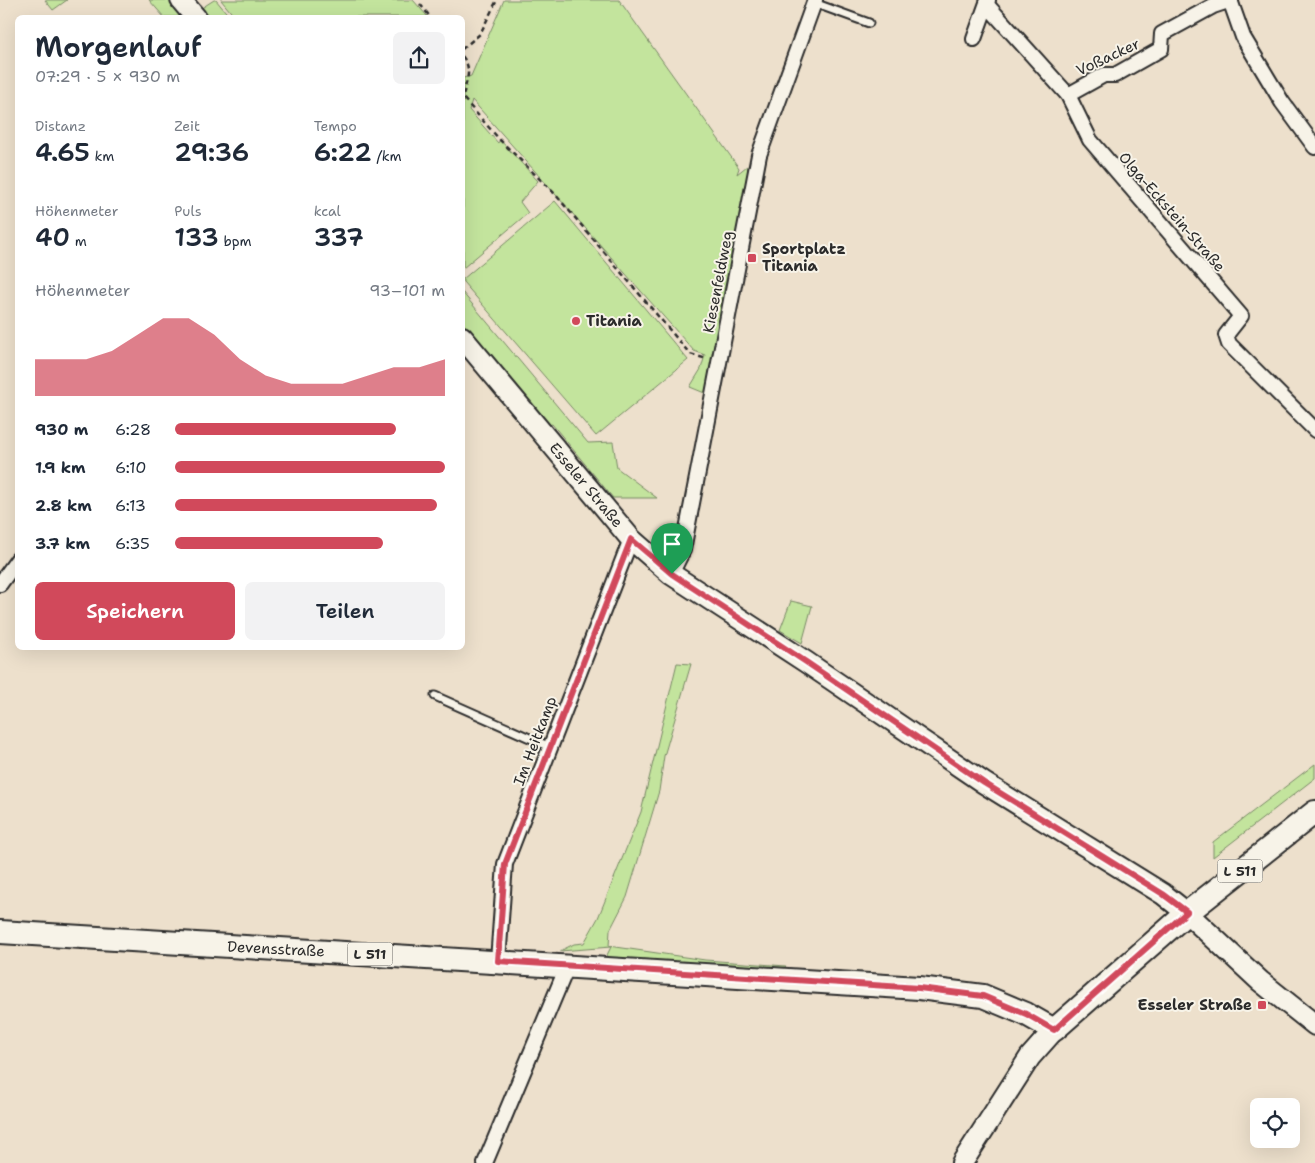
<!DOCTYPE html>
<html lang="de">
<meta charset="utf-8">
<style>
body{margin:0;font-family:"Shantell Sans",sans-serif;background:#f2f2f3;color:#1f2937;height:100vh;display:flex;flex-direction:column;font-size:19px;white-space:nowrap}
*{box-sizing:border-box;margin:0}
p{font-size:16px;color:#747a83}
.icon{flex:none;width:28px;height:28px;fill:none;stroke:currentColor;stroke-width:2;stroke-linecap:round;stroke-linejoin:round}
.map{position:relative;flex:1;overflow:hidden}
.panel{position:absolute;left:15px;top:15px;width:450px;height:635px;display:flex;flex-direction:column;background:#fff;border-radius:8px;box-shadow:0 5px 20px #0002}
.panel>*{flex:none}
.buttons{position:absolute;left:1250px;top:1098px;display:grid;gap:10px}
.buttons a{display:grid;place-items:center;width:50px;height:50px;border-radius:8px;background:#fff;box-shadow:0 5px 20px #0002;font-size:25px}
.pin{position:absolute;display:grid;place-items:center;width:42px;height:42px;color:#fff;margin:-51px -21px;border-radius:50% 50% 50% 0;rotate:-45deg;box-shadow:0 0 5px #0007}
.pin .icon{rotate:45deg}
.round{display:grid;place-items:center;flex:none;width:52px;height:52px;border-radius:8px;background:#f2f2f3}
.headline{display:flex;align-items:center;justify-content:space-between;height:85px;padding:0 20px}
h1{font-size:28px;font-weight:600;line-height:38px}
.metrics{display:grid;grid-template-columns:repeat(3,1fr);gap:8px;height:85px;padding:5px 20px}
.metrics div{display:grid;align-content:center}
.metrics b{font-size:25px;font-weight:600}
.metrics small{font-size:14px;font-weight:400}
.metrics p{font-size:14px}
.chart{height:140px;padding:10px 20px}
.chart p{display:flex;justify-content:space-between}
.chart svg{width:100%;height:90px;margin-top:5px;fill:#d1495b;opacity:.7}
.button{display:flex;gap:10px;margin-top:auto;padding:10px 20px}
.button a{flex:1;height:58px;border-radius:8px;background:#d1495b;color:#fff;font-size:20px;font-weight:600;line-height:58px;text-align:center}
.button a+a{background:#f2f2f3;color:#1f2937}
ul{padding:0 20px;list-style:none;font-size:16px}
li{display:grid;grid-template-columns:80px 60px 1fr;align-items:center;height:38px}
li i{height:12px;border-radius:6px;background:#d1495b}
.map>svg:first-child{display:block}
</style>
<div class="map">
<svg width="1315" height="1163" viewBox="0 0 1315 1163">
<rect width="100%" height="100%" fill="#ede0cc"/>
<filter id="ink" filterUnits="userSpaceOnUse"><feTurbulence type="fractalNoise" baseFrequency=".02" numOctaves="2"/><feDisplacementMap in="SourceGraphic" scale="10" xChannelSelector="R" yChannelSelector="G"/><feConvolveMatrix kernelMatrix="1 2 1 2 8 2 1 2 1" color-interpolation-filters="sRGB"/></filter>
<g filter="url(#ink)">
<g fill="#c3e49d" stroke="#778864">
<path d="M45,0H67L53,10Z"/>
<path d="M149,0H176L190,17H164Z"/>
<path d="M214,0H216L230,17H207L200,9Z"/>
<path d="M221,0H413L428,17H235Z"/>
<path d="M504,0H619L739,168L737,174L747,166L750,181L707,394L690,387L701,369L705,355L694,351L472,100L469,110L498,143L500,140L538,181L520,202L528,213L463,268V78L471,76Z"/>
<path d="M555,201L688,360L596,436L463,282V279Z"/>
<path d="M462,292L588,443L613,442L617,468L657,498H613L552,424L546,426L463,327Z"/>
<path d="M791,601L812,606L802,643L780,630Z"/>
<path d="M677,663L691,664L664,756L659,791L627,897L610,930L609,946L705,960L786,966L782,970L606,957L611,947L560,951L574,944L584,943L598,918L641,812Z"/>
<path d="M1315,764V778L1213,857V842Z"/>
</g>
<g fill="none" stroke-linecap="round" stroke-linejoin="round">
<defs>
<g id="lane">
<path d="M814,3L869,23"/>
<path d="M435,696L550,747"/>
</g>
<g id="street">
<path d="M1230,0L1243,37L1282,102L1315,147"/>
<path d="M987,5L1068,95L1090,140L1241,316L1226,335L1229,344L1315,430"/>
<path d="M974,39L988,0"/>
<path d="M1068,95L1104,75H1115L1161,49L1162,34L1213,6L1231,0"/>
<path d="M671,574L683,550L759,155L815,0"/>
<path d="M0,584L18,559"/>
<path d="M498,961L505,864L631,539"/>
<path d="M485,1163L567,967"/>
</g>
<g id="secondary">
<path d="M181,0L196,18"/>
<path d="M462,337L631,539L671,574L806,662L984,783L1163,894L1187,913L1260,981L1315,1025"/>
<path d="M962,1163L1030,1057L1054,1030"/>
</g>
<path id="primary" d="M0,932L919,988L983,996L1026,1014L1054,1030L1187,913L1315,812"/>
</defs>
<use href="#lane" stroke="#2b2b2b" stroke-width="11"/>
<use href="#street" stroke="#2b2b2b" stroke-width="18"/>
<use href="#secondary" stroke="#2b2b2b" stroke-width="24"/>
<use href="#primary" stroke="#2b2b2b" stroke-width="26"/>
<g stroke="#2b2b2b" stroke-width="2.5" stroke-dasharray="5 4" stroke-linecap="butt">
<path d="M420,4L431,18"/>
<path d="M462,49L480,34L497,0"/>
<path d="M462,56C474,70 465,81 463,98L500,140L555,194L690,354L707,359"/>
</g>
<use href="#lane" stroke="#f7f3e8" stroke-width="7"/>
<use href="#street" stroke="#f7f3e8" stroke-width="14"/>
<use href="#secondary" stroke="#f7f3e8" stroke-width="20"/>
<use href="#primary" stroke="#f7f3e8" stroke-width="22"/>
</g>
</g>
<g fill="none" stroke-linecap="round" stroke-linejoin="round" filter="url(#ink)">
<defs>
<path id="route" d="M631,539L672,574L806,662L984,783L1163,894L1187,912L1054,1030L1026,1014L983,996L919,988L498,961L505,864Z"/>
</defs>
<use href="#route" stroke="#fff" stroke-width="10"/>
<use href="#route" stroke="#d1495b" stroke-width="6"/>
</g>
<g fill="#d1495b" stroke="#f7f3e8" stroke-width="2">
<rect x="747" y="253" width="10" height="10" rx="2.5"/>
<circle cx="576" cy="321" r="5"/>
<rect x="1257" y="1000" width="10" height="10" rx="2.5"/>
</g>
<g text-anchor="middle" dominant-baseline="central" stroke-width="4" stroke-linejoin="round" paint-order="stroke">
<g fill="#f7f3e8" stroke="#686764" stroke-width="1">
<rect x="1217.5" y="859.5" width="45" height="23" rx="4"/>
<rect x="347.5" y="942.5" width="45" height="23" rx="4"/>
</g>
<g font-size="14" font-weight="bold" fill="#2b2b2b">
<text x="1240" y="871">L 511</text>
<text x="370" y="954">L 511</text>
</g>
<g font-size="15" fill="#2b2b2b" stroke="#f7f3e8">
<text transform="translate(1108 57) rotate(-25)">Voßacker</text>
<text transform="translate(1172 212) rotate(49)">Olga-Eckstein-Straße</text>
<text transform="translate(718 282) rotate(-79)">Kiesenfeldweg</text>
<text transform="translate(586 485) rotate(50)">Esseler Straße</text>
<text transform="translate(535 741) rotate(-69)">Im Heitkamp</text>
<text transform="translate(276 949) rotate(3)">Devensstraße</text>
</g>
<g font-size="15" font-weight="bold" fill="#2b2b2b" stroke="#f7f3e8" text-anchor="start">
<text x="762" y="249">Sportplatz<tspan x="762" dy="17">Titania</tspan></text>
<text x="586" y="321">Titania</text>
<text x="1252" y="1005" text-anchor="end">Esseler Straße</text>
</g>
</g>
</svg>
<div class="buttons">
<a><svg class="icon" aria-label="locate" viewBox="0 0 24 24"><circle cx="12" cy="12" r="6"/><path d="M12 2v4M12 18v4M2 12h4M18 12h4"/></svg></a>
</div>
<div class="pin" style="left:672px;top:574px;background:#1e9e55"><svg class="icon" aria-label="arrive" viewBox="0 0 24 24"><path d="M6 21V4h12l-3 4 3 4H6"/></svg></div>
<section class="panel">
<div class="headline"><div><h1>Morgenlauf</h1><p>07:29 · 5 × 930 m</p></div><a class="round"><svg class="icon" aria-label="share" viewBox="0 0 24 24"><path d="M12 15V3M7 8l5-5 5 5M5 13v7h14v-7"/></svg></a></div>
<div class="metrics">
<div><p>Distanz</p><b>4.65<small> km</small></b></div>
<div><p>Zeit</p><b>29:36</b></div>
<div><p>Tempo</p><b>6:22<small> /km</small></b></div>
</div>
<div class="metrics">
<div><p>Höhenmeter</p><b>40<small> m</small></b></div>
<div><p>Puls</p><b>133<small> bpm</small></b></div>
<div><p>kcal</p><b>337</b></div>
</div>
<div class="chart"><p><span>Höhenmeter</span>93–101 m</p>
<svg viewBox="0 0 160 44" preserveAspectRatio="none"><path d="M0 44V26L10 26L20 26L30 22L40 14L50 6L60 6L70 14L80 26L90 34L100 38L110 38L120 38L130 34L140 30L150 30L160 26V44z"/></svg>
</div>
<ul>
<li><b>930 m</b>6:28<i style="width:82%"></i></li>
<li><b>1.9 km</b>6:10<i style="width:100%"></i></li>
<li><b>2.8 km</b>6:13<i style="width:97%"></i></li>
<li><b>3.7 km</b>6:35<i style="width:77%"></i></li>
</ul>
<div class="button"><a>Speichern</a><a>Teilen</a></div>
</section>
</div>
